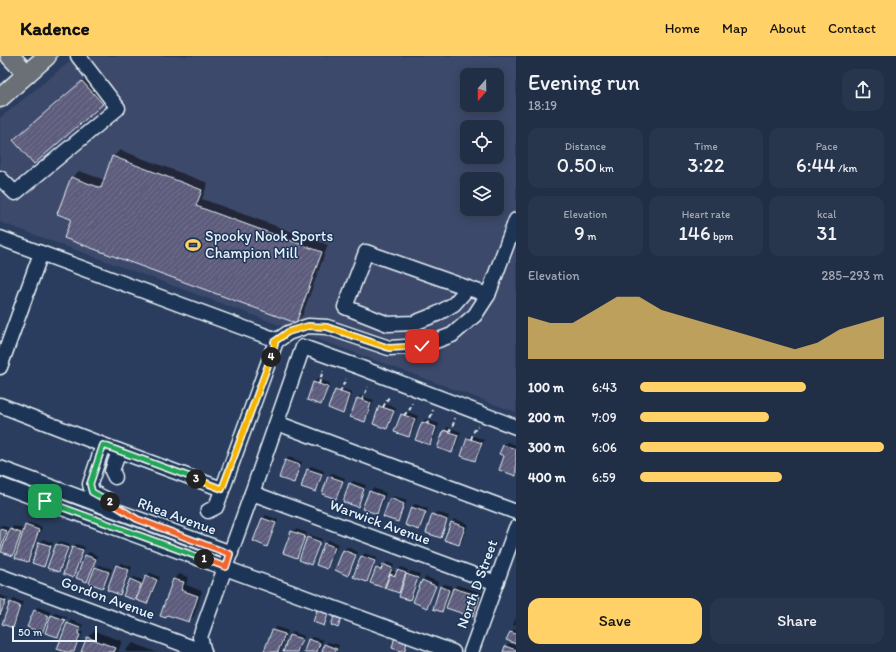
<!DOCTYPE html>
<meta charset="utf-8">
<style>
body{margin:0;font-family:Itim,sans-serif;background:#28364d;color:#f1f3f6;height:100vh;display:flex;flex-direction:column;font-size:15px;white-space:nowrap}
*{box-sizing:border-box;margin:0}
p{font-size:13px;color:#a2a8b3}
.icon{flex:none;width:22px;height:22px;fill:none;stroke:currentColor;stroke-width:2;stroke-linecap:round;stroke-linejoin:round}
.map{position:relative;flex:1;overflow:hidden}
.details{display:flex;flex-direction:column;background:#202e46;width:380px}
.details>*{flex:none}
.needle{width:26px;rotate:200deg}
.buttons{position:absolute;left:460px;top:12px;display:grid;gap:8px}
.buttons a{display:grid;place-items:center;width:44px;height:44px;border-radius:8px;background:#202e46;box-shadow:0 2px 10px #0003,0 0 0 1px #3d4a5f;font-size:20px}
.scale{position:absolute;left:12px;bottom:10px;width:85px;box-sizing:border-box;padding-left:4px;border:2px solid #e8f1f8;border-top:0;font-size:11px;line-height:14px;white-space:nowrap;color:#e8f1f8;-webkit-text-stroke:3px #1d3557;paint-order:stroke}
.pin{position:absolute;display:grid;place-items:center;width:34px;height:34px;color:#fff;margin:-17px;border-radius:8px;box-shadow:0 2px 6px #0006}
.km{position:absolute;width:20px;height:20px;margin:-10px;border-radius:50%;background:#222;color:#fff;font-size:11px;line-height:20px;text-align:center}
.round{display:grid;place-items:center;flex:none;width:42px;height:42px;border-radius:12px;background:#28364d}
.overview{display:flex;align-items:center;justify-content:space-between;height:68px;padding:0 12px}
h1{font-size:22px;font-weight:600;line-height:30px}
.figures{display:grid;grid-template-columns:repeat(3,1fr);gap:6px;height:68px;padding:4px 12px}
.figures div{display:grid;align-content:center;border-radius:10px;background:#28364d;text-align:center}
.figures b{font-size:20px;font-weight:600}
.figures small{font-size:11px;font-weight:400}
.figures p{font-size:11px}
.chart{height:112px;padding:8px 12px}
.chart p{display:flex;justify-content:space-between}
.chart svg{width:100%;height:72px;margin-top:4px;fill:#ffd166;opacity:.7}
.primary-button{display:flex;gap:8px;margin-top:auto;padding:8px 12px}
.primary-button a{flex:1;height:46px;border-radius:12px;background:#ffd166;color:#111;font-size:16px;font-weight:600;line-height:46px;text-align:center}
.primary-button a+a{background:#28364d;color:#f1f3f6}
ul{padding:0 12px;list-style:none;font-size:13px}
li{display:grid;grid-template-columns:64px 48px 1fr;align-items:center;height:30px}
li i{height:10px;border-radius:5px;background:#ffd166}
header{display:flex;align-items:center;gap:24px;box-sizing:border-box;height:56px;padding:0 20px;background:#ffd166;color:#111}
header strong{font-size:19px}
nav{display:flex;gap:22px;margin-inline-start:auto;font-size:14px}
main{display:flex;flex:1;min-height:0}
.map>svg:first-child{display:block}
</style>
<header>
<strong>Kadence</strong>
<nav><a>Home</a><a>Map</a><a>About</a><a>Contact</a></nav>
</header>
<main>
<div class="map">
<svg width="516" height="596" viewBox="0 0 516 596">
<defs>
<pattern id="building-hatch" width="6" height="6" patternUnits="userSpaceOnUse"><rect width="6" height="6" fill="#5d5c7c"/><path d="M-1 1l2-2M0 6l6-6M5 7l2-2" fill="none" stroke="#74748f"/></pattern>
</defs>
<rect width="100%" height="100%" fill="#2a3d5e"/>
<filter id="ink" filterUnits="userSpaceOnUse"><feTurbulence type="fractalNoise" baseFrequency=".025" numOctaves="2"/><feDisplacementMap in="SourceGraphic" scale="8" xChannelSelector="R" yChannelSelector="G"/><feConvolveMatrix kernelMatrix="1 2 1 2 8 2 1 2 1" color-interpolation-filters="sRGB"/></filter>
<g filter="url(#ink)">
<path fill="#3c496a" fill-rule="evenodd" d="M77,0H516V356L0,166V62ZM467,19H497V49H467ZM467,71H497V101H467ZM467,123H497V153H467Z"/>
<g fill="#0007">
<path d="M89,19L108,41L102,47L21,78Z"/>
<path d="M120,94L208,127L202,143L328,189L302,260L295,266L72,163L59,158L72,121L79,115L105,124L113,101Z"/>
<path d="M317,323L330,327L324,345L321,348L308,343L314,326Z"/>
<path d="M339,332L352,336L346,353L343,356L336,335Z"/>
<path d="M361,340L374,344L368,361L364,365L357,343Z"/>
<path d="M383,347L396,352L390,369L387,372L380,351Z"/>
<path d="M405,355L418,360L412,377L409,380L402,359Z"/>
<path d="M426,363L439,368L433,385L430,388L423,366Z"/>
<path d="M448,371L461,376L455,393L451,396L444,375Z"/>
<path d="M471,379L484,384L478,401L475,404L468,382Z"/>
<path d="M507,386L516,389V419L506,399L504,389Z"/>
<path d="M289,401L302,406L296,423L293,426L286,405Z"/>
<path d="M311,410L324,415L318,432L315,435L302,430L308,413Z"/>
<path d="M332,417L345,422L339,439L336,442L329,420Z"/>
<path d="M353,425L366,429L361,446L357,450L350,428Z"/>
<path d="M373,432L386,437L380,454L377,457L370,436Z"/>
<path d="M394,440L407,444L401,461L398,465L390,443Z"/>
<path d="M415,448L428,453L422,470L419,473L406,469L412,451Z"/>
<path d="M436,456L449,460L443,477L440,481L433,459Z"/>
<path d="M266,459L278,464L270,486L267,489L263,463Z"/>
<path d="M455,463L468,468L462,485L459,488L451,466Z"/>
<path d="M29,467L42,471L31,502L28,505L20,490L18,489L16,496L12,499L6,487L0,493V469L10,472L8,476L14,470L25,474L26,470Z"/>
<path d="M296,473L307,477L300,498L296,501L292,476Z"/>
<path d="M311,479L322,483L314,504L311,507L308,482Z"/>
<path d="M43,483L53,487L46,506L43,510L33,506L40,486Z"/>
<path d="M328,484L338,488L330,509L326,512L325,487Z"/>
<path d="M60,485L70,489L62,512L59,515L57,488Z"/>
<path d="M76,488L85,491L76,517L73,520V491Z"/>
<path d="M347,491L358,496L351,515L347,518L336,514L344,494Z"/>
<path d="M89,496L98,500L90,522L87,525L85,500Z"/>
<path d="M365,497L377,502L370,522L367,525L362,501Z"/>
<path d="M387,506L394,509L392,515L397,516L401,511L408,514L406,520L411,515L420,518L413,540L409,543L403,531L399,535L388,527L384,531L377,513L380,510L383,511Z"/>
<path d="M121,507L132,511L123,534L120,538L117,510Z"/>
<path d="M99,509L112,513L106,528L103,531L95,514H94Z"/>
<path d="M150,517L160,521L150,544L147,547L140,537L134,543L130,524L134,521L145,525L147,520Z"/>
<path d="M179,518L188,521L186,529L202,535L194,560L189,565L169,558L166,561L161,559L174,523Z"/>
<path d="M426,521L438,526L430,547L427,550L423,524Z"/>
<path d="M444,528L452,530L445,552L442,555L441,531Z"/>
<path d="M457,529L483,537L476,557L473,560L447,552L454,532Z"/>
<path d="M0,539L8,542L0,562Z"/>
<path d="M14,543L23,546L16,567L13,570L11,546Z"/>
<path d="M38,551L51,556L45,572L42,576L35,554Z"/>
<path d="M55,557L67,561L66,563L53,559Z"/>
<path d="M52,559V561L65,565L61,577L58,580L52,560Z"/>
<path d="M336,560L342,562L338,570L332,568Z"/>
<path d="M516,561V570L513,569Z"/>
<path d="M72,564L83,569L80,575L83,576L76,594L74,596H69L59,592L68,567Z"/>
<path d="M276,571L288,575L280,596H268L265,595L273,574Z"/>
<path d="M514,573L516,574V587L510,577Z"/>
<path d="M94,575L122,585L118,596H82L87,582Z"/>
<path d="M293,576L304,580L299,596H284L290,579Z"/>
<path d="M312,581L323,584L319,596H305L309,584Z"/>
<path d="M410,581L407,591L404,595L393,591Z"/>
<path d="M328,586L339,589L337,596H323L325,589Z"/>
<path d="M133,587L156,596H126V594Z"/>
<path d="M510,587L516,590V596H504L506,590Z"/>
</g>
<g fill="url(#building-hatch)" stroke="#e8f1f8">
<path d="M82,25L103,48L34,108L13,84Z"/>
<path d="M112,100L202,134L196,150L322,196L296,267L64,182L71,163L57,158L71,121L101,132Z"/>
<path d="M313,326L328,331L321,349L307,344Z"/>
<path d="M335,334L349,339L343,358L328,352Z"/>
<path d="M357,342L371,347L365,366L350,361Z"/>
<path d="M379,350L394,355L387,373L373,368Z"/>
<path d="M401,358L415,363L409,381L394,376Z"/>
<path d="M422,366L436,371L430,389L415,384Z"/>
<path d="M444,374L458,379L452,397L437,392Z"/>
<path d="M467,382L482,387L475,405L461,400Z"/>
<path d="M503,389L516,393V420L499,414L504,400L499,398Z"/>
<path d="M285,404L300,409L294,427L279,422Z"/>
<path d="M307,413L322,418L316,436L301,431Z"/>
<path d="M328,420L343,425L336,443L322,438Z"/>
<path d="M349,427L364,433L358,451L343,446Z"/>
<path d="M369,435L383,440L377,458L362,453Z"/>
<path d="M390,442L404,448L398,466L383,461Z"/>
<path d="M411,451L426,456L419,474L405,469Z"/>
<path d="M432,458L447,464L441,482L426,477Z"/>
<path d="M262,462L276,467L267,491L253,485Z"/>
<path d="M451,466L465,471L459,489L444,484Z"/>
<path d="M25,469L39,474L28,506L15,502Z"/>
<path d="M0,473L7,475L0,494Z"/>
<path d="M10,473L21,477L13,500L1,496Z"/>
<path d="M291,475L305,480L297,502L283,497Z"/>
<path d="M307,481L320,486L311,509L299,504Z"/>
<path d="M39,486L51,490L44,511L32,507Z"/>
<path d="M324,487L335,491L327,513L316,509Z"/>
<path d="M56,488L68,492L59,516L47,512Z"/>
<path d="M72,491L83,494L73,522L63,518Z"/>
<path d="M343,494L356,499L348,520L335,514Z"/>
<path d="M85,499L96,503L87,526L76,522Z"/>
<path d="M361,500L375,505L367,526L353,521Z"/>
<path d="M383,508L392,512L384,532L370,527L376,512L381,514Z"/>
<path d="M116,509L129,514L120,539L107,534Z"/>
<path d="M95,511L109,516L103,532L89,527Z"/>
<path d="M397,514L406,517L399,537L385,532L390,518L395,520Z"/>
<path d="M406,518L418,522L410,544L399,541Z"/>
<path d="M146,519L157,524L147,548L136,544Z"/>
<path d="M130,523L141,528L135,544L123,540Z"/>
<path d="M173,523L184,526L181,534L198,540L189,566L167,559L166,562L160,560Z"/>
<path d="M422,524L436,530L427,552L413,546Z"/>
<path d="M440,530L449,534L442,556L433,553Z"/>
<path d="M453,532L480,540L473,561L446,552Z"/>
<path d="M0,543L6,545L0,559Z"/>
<path d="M10,546L20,550L13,572L2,568Z"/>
<path d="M34,554L49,560L42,577L27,571Z"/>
<path d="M317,554L328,558L324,570L313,566Z"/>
<path d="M51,559L65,564L58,581L45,577Z"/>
<path d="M334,561L341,563L338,572L331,569Z"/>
<path d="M67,567L80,572L78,578L80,579L74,596H66L57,593Z"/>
<path d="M272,574L285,578L278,596H266L264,595Z"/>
<path d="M510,576L516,578V588L506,584Z"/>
<path d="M289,579L302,583L297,596H283Z"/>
<path d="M395,580L408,584L404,596L392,592Z"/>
<path d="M87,581L116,592L114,596H81Z"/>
<path d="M308,583L320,587L317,596H304Z"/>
<path d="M324,588L337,593L335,596H322Z"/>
<path d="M505,590L516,594V596H503Z"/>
</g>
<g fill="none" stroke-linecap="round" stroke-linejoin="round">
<defs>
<g id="minor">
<path d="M0,122L15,137L118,52L78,0"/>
<path d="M0,182L274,283L275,288L216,451L208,455"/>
<path d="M468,232L454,248L437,258L414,267L388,268L345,251L366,196L488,239"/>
<path d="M275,286L288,277L308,270L327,271L389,292L422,290L452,279L475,259L488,239L516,164"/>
<path d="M0,311L41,197"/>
<path d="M0,349L103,389L222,433"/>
<path d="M277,367L516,456"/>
<path d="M103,389L90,428L92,436L108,444"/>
<path d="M0,412L231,497"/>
<path d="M115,421L112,415L119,395"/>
<path d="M0,429L453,596"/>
<path d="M252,437L496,527"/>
<path d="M0,520L204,596"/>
<path d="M204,596L200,581L252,437L303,291L359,311L516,371"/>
<path d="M471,596L516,472"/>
</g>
<g id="major">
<path d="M10,0L27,18"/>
<path d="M0,42L47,0"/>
</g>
</defs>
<use href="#minor" stroke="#e8f1f8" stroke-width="17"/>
<use href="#major" stroke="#e8f1f8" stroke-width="21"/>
<g stroke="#e8f1f8" stroke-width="2" stroke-dasharray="4 3" stroke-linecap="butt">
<path d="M319,328L323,314"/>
<path d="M340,336L346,323"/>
<path d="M362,344L368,331"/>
<path d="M383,351L390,339"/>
<path d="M404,359L410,353L412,347"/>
<path d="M427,368L431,360L433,354"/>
<path d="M449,376L453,369L455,362"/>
<path d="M471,383L474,375L478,370"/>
</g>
<use href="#minor" stroke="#1d3557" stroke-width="14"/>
<use href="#major" stroke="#6a7074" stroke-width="18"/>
</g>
</g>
<g fill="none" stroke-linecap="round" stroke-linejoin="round" filter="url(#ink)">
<defs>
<path id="split-1" d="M45,445L204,503"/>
<path id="split-2" d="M110,446L137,463L230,498L226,511L204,503"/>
<path id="split-3" d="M110,446L92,436L90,428L103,389L196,423"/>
<path id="split-4" d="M196,423L222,433L271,301"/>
<path id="split-5" d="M271,301L275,288L274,286L288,276L308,270L327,271L389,292L422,290"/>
</defs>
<use href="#split-1" stroke="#fff" stroke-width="8"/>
<use href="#split-2" stroke="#fff" stroke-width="8"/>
<use href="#split-3" stroke="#fff" stroke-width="8"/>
<use href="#split-4" stroke="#fff" stroke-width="8"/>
<use href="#split-5" stroke="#fff" stroke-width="8"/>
<use href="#split-1" stroke="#22a559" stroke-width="5"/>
<use href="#split-2" stroke="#f0652b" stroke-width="5"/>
<use href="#split-3" stroke="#22a559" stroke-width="5"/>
<use href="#split-4" stroke="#f5b400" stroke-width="5"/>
<use href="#split-5" stroke="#f5b400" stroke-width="5"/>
</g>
<defs>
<symbol id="stadium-bare" viewBox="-9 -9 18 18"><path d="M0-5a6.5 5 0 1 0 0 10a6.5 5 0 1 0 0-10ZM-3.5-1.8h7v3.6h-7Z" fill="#ffd166" stroke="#1d3557" stroke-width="2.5" paint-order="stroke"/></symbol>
</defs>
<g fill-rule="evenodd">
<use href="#stadium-bare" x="182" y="178" width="22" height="22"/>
</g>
<g text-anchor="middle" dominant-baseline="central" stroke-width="3" stroke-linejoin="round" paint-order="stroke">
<g font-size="15" fill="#e8f1f8" stroke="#1d3557" text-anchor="start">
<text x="205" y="180">Spooky Nook Sports<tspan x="205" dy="17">Champion Mill</tspan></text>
</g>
<g font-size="15" fill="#e8f1f8" stroke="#1d3557">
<text transform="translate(177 460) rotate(20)">Rhea Avenue</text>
<text transform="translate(380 466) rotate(20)">Warwick Avenue</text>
<text transform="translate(477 528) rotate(-70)">North D Street</text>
<text transform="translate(108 542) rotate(20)">Gordon Avenue</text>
</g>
</g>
</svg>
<div class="buttons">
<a><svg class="needle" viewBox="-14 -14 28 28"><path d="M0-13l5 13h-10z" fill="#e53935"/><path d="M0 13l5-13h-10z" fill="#a2a8b3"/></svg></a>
<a><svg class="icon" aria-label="locate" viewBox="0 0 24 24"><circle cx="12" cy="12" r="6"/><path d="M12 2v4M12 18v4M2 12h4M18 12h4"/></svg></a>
<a><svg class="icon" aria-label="layers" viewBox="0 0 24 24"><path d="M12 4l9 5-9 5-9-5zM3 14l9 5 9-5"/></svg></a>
</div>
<div class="scale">50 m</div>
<div class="pin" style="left:45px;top:445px;background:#1e9e55"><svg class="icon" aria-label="arrive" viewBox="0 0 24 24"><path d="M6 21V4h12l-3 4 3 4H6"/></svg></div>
<div class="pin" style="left:422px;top:290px;background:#d93025"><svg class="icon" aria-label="check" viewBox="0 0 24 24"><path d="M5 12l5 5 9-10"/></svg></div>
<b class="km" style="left:204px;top:503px">1</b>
<b class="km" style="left:110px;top:446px">2</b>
<b class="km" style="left:196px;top:423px">3</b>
<b class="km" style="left:271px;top:301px">4</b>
</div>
<section class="details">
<div class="overview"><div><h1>Evening run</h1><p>18:19</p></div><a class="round"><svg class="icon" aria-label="share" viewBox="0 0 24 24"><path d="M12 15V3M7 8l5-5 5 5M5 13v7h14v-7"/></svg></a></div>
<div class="figures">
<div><p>Distance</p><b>0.50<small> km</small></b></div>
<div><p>Time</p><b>3:22</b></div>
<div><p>Pace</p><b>6:44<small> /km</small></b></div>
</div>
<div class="figures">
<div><p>Elevation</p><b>9<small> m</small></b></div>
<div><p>Heart rate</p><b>146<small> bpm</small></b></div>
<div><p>kcal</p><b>31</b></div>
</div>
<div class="chart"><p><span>Elevation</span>285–293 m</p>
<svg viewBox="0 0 160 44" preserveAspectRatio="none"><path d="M0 44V18L10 22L20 22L30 14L40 6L50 6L60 14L70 18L80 22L90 26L100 30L110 34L120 38L130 34L140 26L150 22L160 18V44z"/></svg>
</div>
<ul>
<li><b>100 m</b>6:43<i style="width:68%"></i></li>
<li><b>200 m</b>7:09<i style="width:53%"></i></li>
<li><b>300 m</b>6:06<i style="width:100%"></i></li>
<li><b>400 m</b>6:59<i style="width:58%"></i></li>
</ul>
<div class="primary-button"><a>Save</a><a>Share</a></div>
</section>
</main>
